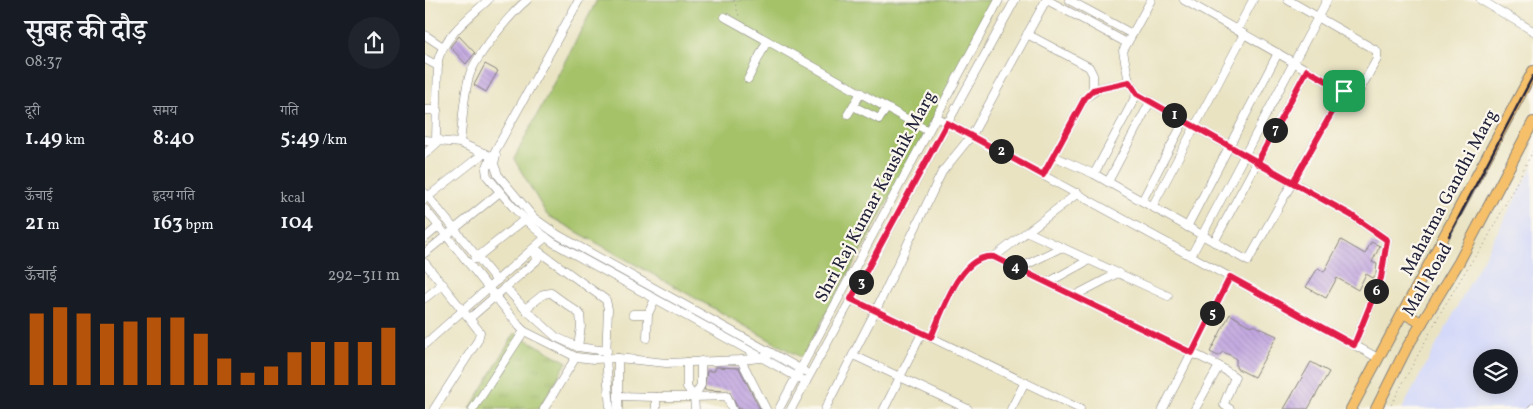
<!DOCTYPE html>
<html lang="hi">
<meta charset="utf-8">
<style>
body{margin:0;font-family:Vollkorn,"Noto Serif Devanagari",serif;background:#20242c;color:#f1f3f6;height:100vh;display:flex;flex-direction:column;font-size:19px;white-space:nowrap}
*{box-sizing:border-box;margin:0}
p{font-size:16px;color:#9ea1a6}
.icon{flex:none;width:28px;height:28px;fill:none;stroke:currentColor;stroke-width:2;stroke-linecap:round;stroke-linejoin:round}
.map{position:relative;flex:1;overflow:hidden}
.sheet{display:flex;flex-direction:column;background:#171b24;width:425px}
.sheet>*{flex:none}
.buttons{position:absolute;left:1048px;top:349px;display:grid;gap:10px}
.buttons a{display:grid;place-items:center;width:45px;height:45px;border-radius:50%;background:#171b24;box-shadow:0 2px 12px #0003;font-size:25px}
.pin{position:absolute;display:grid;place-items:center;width:42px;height:42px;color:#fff;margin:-21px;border-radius:10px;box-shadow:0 2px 8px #0006}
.km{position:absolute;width:25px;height:25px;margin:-12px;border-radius:50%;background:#222;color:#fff;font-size:14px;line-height:25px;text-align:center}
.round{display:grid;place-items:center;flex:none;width:52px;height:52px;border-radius:26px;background:#20242c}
.headline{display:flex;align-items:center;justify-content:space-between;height:85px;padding:0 25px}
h1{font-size:28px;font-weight:600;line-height:38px}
.stats{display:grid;grid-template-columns:repeat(3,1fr);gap:8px;height:85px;padding:5px 25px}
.stats div{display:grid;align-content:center}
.stats b{font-size:21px;font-weight:600}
.stats small{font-size:14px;font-weight:400}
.stats p{font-size:14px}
.chart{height:140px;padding:10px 25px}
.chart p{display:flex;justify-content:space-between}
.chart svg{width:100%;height:90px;margin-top:5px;stroke:#b45309;stroke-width:6}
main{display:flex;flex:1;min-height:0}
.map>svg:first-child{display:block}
</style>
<main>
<section class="sheet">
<div class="headline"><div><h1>सुबह की दौड़</h1><p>08:37</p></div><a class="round"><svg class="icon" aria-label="share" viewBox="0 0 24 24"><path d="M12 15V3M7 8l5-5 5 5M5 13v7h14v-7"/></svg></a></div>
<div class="stats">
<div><p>दूरी</p><b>1.49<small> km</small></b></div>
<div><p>समय</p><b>8:40</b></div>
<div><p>गति</p><b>5:49<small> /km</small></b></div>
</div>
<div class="stats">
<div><p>ऊँचाई</p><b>21<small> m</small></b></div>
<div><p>हृदय गति</p><b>163<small> bpm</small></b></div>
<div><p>kcal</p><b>104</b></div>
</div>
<div class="chart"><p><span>ऊँचाई</span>292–311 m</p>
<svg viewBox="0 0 160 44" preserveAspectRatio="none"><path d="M5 44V9M15 44V6M25 44V9M35 44V14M45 44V13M55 44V11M65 44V11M75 44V19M85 44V31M95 44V38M105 44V35M115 44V28M125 44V23M135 44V23M145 44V23M155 44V16"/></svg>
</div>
</section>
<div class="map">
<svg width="1108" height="409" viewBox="0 0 1108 409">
<defs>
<pattern id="grass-tufts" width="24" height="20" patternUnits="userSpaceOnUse" patternTransform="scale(1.25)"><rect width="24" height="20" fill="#a5c269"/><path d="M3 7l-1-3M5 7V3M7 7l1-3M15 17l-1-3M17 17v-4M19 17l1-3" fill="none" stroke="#8ea65c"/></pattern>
<pattern id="building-back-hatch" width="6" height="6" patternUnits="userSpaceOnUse" patternTransform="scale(1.25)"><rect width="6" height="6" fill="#b595de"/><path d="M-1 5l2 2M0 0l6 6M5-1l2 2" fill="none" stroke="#9379b5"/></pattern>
</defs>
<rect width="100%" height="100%" fill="#fbf7ec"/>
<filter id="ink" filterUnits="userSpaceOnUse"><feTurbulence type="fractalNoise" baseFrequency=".02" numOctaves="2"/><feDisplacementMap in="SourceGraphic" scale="10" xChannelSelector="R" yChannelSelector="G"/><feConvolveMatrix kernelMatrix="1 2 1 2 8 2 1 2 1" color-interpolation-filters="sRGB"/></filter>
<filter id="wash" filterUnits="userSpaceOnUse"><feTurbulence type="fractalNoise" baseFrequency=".0096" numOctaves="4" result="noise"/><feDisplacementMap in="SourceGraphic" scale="20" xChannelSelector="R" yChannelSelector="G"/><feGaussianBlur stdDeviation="1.12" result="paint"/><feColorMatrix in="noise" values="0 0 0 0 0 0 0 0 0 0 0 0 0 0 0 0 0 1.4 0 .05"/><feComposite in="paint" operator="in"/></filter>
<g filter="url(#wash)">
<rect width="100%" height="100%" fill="#e9e3c2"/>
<path fill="#d3d8f9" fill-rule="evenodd" d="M1108,166V409H977ZM1056,358H1084V385H1056Z"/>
<path fill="url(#grass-tufts)" stroke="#647252" d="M90,333L142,362L114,409H45Z"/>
<path fill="#a5c269" stroke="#647252" d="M172,0H573L377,358L122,215L89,159Z"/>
<g id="blocks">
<g fill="url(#building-back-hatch)">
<path d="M34,36L50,53L41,64L25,47Z"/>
<path d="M60,64L73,71L61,92L49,85Z"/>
<path d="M916,240L940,254L946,242L955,246L947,262L952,264L951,274L948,278L941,274L933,290L912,278L901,298L881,287L893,268L899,272Z"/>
<path d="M805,314L823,325L830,326L852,336L829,377L811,368V359L807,356L798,352L793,356L785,352Z"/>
<path d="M886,362L904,372L883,409H859Z"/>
<path d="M290,367L314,368L335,409H313L304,391L279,390L282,371H290Z"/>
</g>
</g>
</g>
<g filter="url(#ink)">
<use href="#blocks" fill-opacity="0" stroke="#86827e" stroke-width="1"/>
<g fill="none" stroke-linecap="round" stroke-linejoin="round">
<defs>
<g id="minor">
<path d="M154,0L64,162L61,169L62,176C84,203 100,223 129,243L381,382"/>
<path d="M622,0L702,43"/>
<path d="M644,0L707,34"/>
<path d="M863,0L952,51V59L933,93L928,95L919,91"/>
<path d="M1056,0L1108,31"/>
<path d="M300,17L503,131"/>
<path d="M812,30L828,0"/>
<path d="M602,34L664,67L668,75V90"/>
<path d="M0,35L18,47"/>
<path d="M0,59L13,66"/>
<path d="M323,79L342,41"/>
<path d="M704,82L712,94L926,215L962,240L956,278L929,345"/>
<path d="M428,106L454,119L462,108"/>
<path d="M0,110H12"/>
<path d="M423,114L436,93"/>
<path d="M511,117L953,358"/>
<path d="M0,140L35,143L63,155"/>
<path d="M11,140L13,60C20,35 45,17 63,0"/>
<path d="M35,143C38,121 38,98 44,77C49,58 86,13 102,0"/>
<path d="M0,154L15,140"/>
<path d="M71,155L69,164L73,175L109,218L133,235L379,371"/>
<path d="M628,156L669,174L823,261L919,91L759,0"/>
<path d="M669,174L712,94"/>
<path d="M618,175L660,98L675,88L704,82L698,51L726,0"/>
<path d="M683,182L725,102"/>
<path d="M0,193L72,281"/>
<path d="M0,199L59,153"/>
<path d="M717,201L759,121"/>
<path d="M727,207L819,34"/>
<path d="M0,209L94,326L99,331L151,357L169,359L193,358L241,363L316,360L335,358L346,353"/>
<path d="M762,227L853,53"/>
<path d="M603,232L743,296"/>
<path d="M0,238L14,226"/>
<path d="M789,242L882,70"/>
<path d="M109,248L181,300L183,309L181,358L185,409"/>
<path d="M0,253L75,192"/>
<path d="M766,256L902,0"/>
<path d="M569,257L653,193"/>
<path d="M50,259L99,220"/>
<path d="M0,263L55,332L53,340L9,409"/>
<path d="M593,269L637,247"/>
<path d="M622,283L664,260"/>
<path d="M80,287L100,309L119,294L126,293L155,314L156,326L153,347L182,351"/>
<path d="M649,296L693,273"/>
<path d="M0,298L18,284"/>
<path d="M426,299L655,409"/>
<path d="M100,309L131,337L153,347"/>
<path d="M208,314H223"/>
<path d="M45,318L111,261L113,258L108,252"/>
<path d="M506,337C518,311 535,253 569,257L794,366L770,409"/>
<path d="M222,338L223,314L230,299"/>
<path d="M0,344L121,237"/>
<path d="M428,355L543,409"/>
<path d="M193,358V409"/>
<path d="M316,360L341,409"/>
<path d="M262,362V387L269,397L276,385V361"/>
<path d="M794,366L810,377L800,401L799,405L805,409"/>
<path d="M193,396L231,397"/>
<path d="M269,397L302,396L307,409"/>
<path d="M48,409L99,331"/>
<path d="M119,409L151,357"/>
<path d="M231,409V397H269L270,409"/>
<path d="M354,409L574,0"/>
<path d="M366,409L590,0"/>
<path d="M400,409L451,310L517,172L547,135L621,0"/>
<path d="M459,409L497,333"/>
<path d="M586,409L600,382"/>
<path d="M738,409L805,277"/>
<path d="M1107,409L1108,408"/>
</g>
<g id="major">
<path d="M978,313L997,323"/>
<path d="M926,409L1108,71"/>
<path d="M951,409L981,349L1034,262L1108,122"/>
</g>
</defs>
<use href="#minor" stroke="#86827e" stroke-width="9"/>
<use href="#major" stroke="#86827e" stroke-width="12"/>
<g stroke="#86827e" stroke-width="1" stroke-dasharray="1 4" stroke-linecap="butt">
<path d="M309,0L314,16"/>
<path d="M964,409L1017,310L1048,259L1059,245L1108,151"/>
</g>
<use href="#minor" stroke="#fff" stroke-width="8"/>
<use href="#major" stroke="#f6c06b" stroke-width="10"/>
<path stroke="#22223b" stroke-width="2.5" d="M1024,236L1108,76"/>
</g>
</g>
<g fill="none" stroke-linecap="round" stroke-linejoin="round" filter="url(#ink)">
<defs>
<path id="route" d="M919,91L868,182L712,94L704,82L668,90L660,98L618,175L522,123L426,299L506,337C518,311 535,253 569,257L767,353L805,277L929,345L956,278L962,240L926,215L832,163L882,70L919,91"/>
</defs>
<use href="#route" stroke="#fff" stroke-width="10"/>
<use href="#route" stroke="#e11d48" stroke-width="6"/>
</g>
<g text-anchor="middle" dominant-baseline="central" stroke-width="4.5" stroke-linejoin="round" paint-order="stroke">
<g font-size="18" fill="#22223b" stroke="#fbf7ec">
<text transform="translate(1025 193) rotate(-62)">Mahatma Gandhi Marg</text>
<text transform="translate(451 197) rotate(-62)">Shri Raj Kumar Kaushik Marg</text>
<text transform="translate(1003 280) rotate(-60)">Mall Road</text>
</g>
</g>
</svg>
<div class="buttons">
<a><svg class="icon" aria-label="layers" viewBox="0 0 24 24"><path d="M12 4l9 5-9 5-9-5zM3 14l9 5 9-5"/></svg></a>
</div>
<div class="pin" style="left:919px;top:91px;background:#1e9e55"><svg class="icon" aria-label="arrive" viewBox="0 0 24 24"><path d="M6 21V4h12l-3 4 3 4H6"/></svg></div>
<b class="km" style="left:749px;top:115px">1</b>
<b class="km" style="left:576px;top:151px">2</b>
<b class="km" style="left:436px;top:282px">3</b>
<b class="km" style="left:590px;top:267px">4</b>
<b class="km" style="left:787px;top:313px">5</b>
<b class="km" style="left:951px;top:291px">6</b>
<b class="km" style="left:850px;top:130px">7</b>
</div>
</main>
